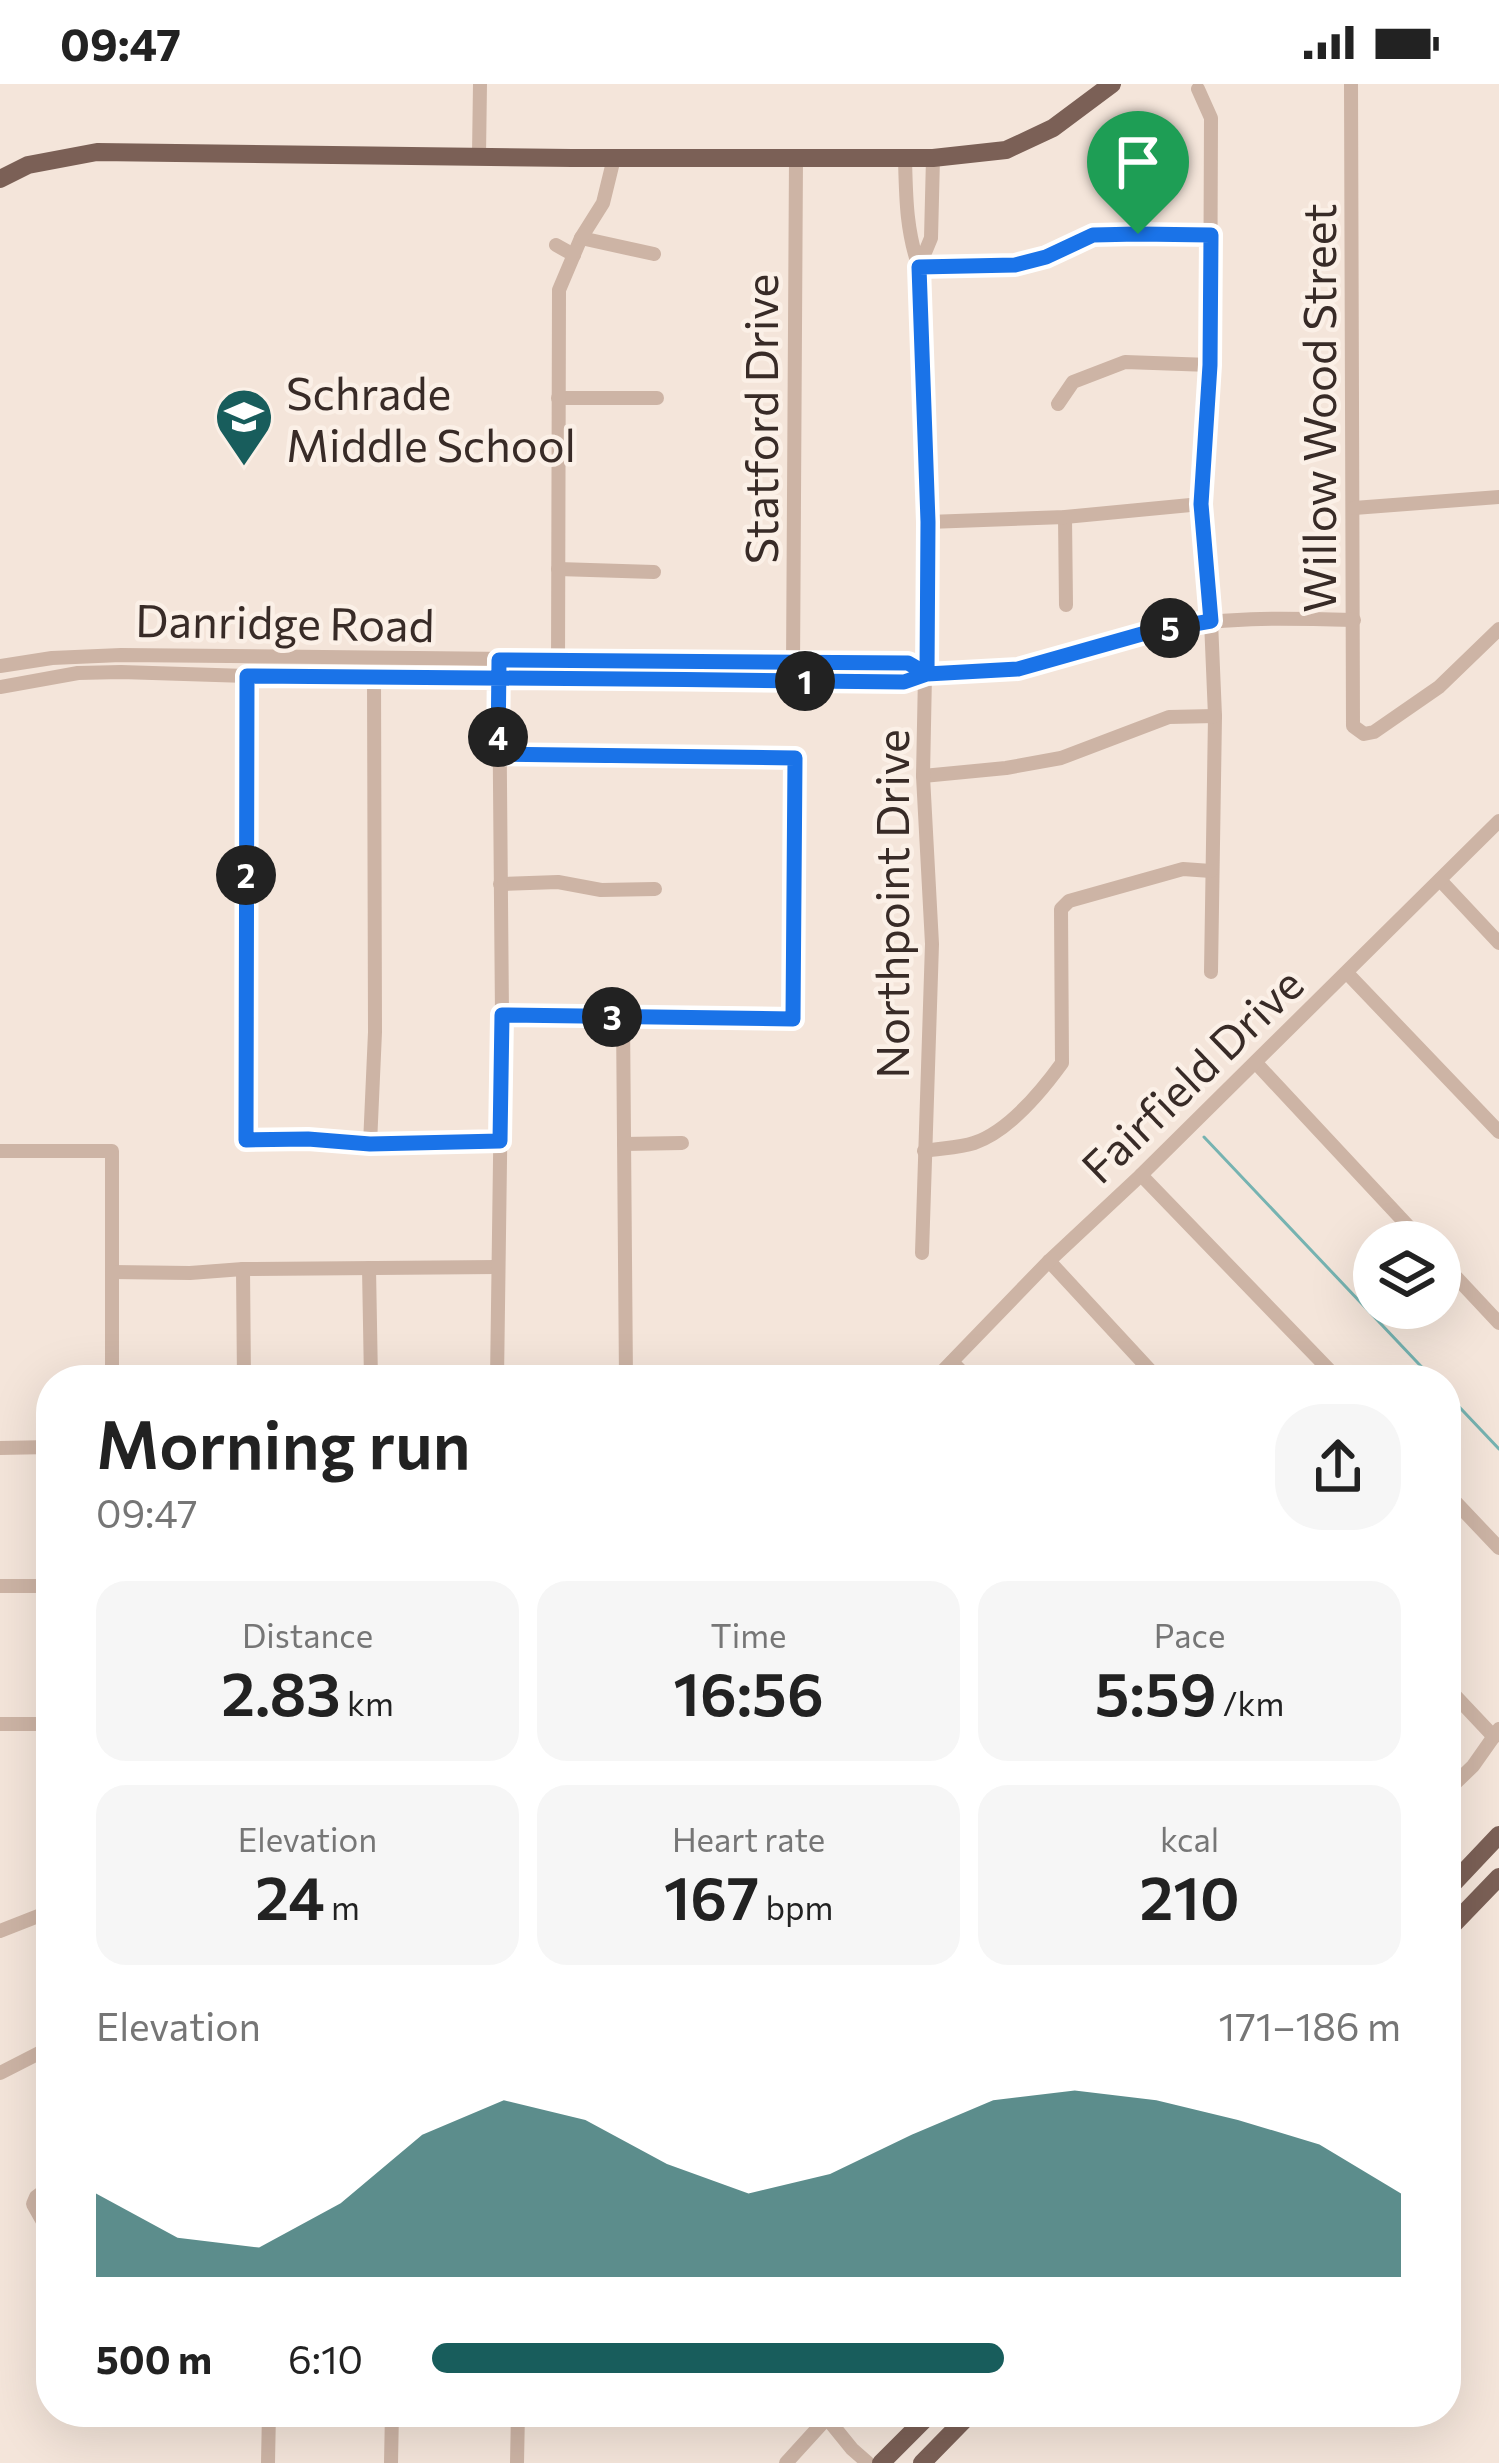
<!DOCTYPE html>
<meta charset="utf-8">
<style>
body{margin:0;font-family:Commissioner,sans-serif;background:#f6f6f6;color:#222;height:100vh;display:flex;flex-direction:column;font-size:45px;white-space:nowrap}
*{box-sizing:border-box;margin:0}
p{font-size:39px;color:#767676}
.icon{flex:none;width:66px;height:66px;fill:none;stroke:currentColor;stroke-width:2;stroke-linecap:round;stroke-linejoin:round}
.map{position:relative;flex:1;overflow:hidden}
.details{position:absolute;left:36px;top:1281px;width:1425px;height:1062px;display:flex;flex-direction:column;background:#fff;border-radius:48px;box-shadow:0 12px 48px #0002}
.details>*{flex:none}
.buttons{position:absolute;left:1353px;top:1137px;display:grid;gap:24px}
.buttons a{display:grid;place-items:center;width:108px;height:108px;border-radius:50%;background:#fff;box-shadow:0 12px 48px #0002;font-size:60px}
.pin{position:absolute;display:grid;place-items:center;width:102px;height:102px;color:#fff;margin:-123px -51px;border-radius:50% 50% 50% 0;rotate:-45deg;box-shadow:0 0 12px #0007}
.pin .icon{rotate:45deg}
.km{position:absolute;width:60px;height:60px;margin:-30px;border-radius:50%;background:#222;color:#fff;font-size:33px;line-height:60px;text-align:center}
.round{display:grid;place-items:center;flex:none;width:126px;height:126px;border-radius:48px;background:#f6f6f6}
.summary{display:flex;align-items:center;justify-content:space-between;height:204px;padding:0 60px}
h1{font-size:66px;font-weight:600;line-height:90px}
.figures{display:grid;grid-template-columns:repeat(3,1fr);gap:18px;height:204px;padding:12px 60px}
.figures div{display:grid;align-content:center;border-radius:30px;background:#f6f6f6;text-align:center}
.figures b{font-size:60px;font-weight:600}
.figures small{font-size:33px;font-weight:400}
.figures p{font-size:33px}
.chart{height:336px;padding:24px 60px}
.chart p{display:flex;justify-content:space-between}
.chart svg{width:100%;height:216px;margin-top:12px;fill:#185d5c;opacity:.7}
ul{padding:0 60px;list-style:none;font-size:39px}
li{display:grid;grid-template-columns:192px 144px 1fr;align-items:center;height:90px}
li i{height:30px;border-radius:15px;background:#185d5c}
.status{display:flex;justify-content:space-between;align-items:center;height:84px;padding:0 60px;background:#fff;direction:ltr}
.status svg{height:33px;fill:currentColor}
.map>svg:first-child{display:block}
</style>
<div class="status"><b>09:47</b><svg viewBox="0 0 49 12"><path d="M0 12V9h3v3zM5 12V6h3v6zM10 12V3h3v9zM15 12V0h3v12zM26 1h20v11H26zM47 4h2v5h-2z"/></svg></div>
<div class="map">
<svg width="1499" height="2379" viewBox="0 0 1499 2379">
<rect width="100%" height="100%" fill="#f4e5da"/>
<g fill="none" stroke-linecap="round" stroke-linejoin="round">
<g stroke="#76b3b1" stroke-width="3">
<path d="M1204,1053L1434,1296"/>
<path d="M1446,1309L1499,1365"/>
</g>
<g stroke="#cdb4a5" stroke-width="14">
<path d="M1351,0L1353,642L1364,650L1374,648L1439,603L1499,545"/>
<path d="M1198,5L1211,34L1210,281L1201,420L1211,537L1215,632L1211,888"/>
<path d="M479,71L480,0"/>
<path d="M905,74C906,112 906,146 919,183L931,154L933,74"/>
<path d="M581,154L654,170"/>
<path d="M556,161L574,171"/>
<path d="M558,314H657"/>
<path d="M1058,320L1073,298L1125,278L1210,281"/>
<path d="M1354,424L1499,413"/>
<path d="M1065,433L1066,521"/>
<path d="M928,438L1065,433L1201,420"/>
<path d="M558,485L654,488"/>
<path d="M0,582L52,574L121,571L908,579L927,590"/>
<path d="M558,583L559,206L581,154L603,119L614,74"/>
<path d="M793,585L796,74"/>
<path d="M247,592L246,1056L308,1055L370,1060L500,1057"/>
<path d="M0,603L78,589L121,588L247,592L904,598C941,585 978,590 1015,585C1061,579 1105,558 1150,547C1218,532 1285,534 1354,536"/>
<path d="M498,670L795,674L793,935L502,931"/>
<path d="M923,692L1006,684L1061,674L1169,633L1215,632"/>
<path d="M1440,796L1499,859"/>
<path d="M500,800L558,798L601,806L655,805"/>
<path d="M1347,889L1499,1048"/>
<path d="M623,933L626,1296"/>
<path d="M1256,979L1423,1158"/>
<path d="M370,1060L375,948L374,592"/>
<path d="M624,1060L682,1059"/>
<path d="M0,1067H112V1296"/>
<path d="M924,1067C940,1064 959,1064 974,1059C1009,1047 1041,1008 1062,979L1061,825L1069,817L1183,785L1211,787"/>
<path d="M1141,1091L1339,1296"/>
<path d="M922,1169L932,860L923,692L928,438L919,183L1015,181L1046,173L1093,151H1211"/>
<path d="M1440,1176L1499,1239"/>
<path d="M1049,1177L1159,1296"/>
<path d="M369,1184L371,1296"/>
<path d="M243,1185L244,1296"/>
<path d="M112,1188L190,1189L243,1185L497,1183"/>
<path d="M952,1278L970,1296"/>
<path d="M497,1296L502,931L499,587"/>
<path d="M934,1296L1049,1177L1141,1091L1499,737"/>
<path d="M0,1364L51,1363"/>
<path d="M1446,1408L1499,1464"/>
<path d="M0,1502H51"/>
<path d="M1446,1602L1494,1653"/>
<path d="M0,1640H51"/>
<path d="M1446,1708L1473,1682L1499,1645"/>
<path d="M0,1847L51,1827"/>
<path d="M0,1989L51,1963"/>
<path d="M51,2102L36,2113L33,2120L51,2152"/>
<path d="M822,2328L852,2365L868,2379"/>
<path d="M268,2379L269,2328"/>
<path d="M391,2379L392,2328"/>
<path d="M517,2379L518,2328"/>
<path d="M786,2379L827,2334"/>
</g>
<g stroke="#7b6056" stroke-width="18">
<path d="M0,95L28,81L97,68L572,74H933L1006,66L1053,44L1112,0"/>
<path d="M1446,1807L1499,1751"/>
<path d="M1446,1848L1499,1793"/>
<path d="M881,2379L932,2328"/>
<path d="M922,2379L972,2328"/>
</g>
</g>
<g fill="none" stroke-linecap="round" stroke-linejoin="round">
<defs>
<path id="route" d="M1138,150L1093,151L1046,173L1015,181L919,183L928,438L927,590L904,598C685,596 466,592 247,592L246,1056L308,1055L370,1060L500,1057L502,931L793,935L795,674L498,670L499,576L908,579L927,590L1018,585L1149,548L1211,537L1201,420L1210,281L1211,151L1138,150"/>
</defs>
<use href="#route" stroke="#fff" stroke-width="24"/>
<use href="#route" stroke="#1a73e8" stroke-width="15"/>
</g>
<defs>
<symbol id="school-pin" viewBox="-11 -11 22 30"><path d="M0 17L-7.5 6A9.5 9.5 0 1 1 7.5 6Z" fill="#185d5c" stroke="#fbf0e7"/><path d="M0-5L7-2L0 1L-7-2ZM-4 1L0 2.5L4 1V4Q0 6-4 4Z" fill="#fff"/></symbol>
</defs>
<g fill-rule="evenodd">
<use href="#school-pin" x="211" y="300" width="66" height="90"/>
</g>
<g text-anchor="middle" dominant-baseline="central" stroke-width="9" stroke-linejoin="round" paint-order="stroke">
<g font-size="45" fill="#382b27" stroke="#fbf0e7" text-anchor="start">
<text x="286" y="307">Schrade<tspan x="286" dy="52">Middle School</tspan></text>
</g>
<g font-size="45" fill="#382b27" stroke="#fbf0e7">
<text transform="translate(1317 324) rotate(-90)">Willow Wood Street</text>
<text transform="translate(759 335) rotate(-90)">Statford Drive</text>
<text transform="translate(285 537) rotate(1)">Danridge Road</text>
<text transform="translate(890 820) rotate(-90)">Northpoint Drive</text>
<text transform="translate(1191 990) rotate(-44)">Fairfield Drive</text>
</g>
</g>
</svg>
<div class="buttons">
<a><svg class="icon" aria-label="layers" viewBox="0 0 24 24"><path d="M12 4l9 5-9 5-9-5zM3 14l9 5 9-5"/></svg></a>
</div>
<div class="pin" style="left:1138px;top:150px;background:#1e9e55"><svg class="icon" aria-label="arrive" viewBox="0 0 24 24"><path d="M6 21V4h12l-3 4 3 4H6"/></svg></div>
<b class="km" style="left:805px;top:597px">1</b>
<b class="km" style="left:246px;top:791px">2</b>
<b class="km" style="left:612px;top:933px">3</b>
<b class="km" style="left:498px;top:653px">4</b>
<b class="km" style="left:1170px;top:544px">5</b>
<section class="details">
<div class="summary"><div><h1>Morning run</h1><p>09:47</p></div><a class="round"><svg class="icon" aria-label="share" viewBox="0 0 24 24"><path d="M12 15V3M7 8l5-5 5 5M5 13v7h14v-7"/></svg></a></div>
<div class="figures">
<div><p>Distance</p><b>2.83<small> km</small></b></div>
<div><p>Time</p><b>16:56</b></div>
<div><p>Pace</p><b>5:59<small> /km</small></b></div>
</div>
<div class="figures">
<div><p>Elevation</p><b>24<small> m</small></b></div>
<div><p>Heart rate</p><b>167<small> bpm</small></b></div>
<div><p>kcal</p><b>210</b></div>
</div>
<div class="chart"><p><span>Elevation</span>171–186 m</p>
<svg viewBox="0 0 160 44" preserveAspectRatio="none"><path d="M0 44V27L10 36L20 38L30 29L40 15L50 8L60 12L70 21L80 27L90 23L100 15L110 8L120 6L130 8L140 12L150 17L160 27V44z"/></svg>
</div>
<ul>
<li><b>500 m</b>6:10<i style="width:59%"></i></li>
</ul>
</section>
</div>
